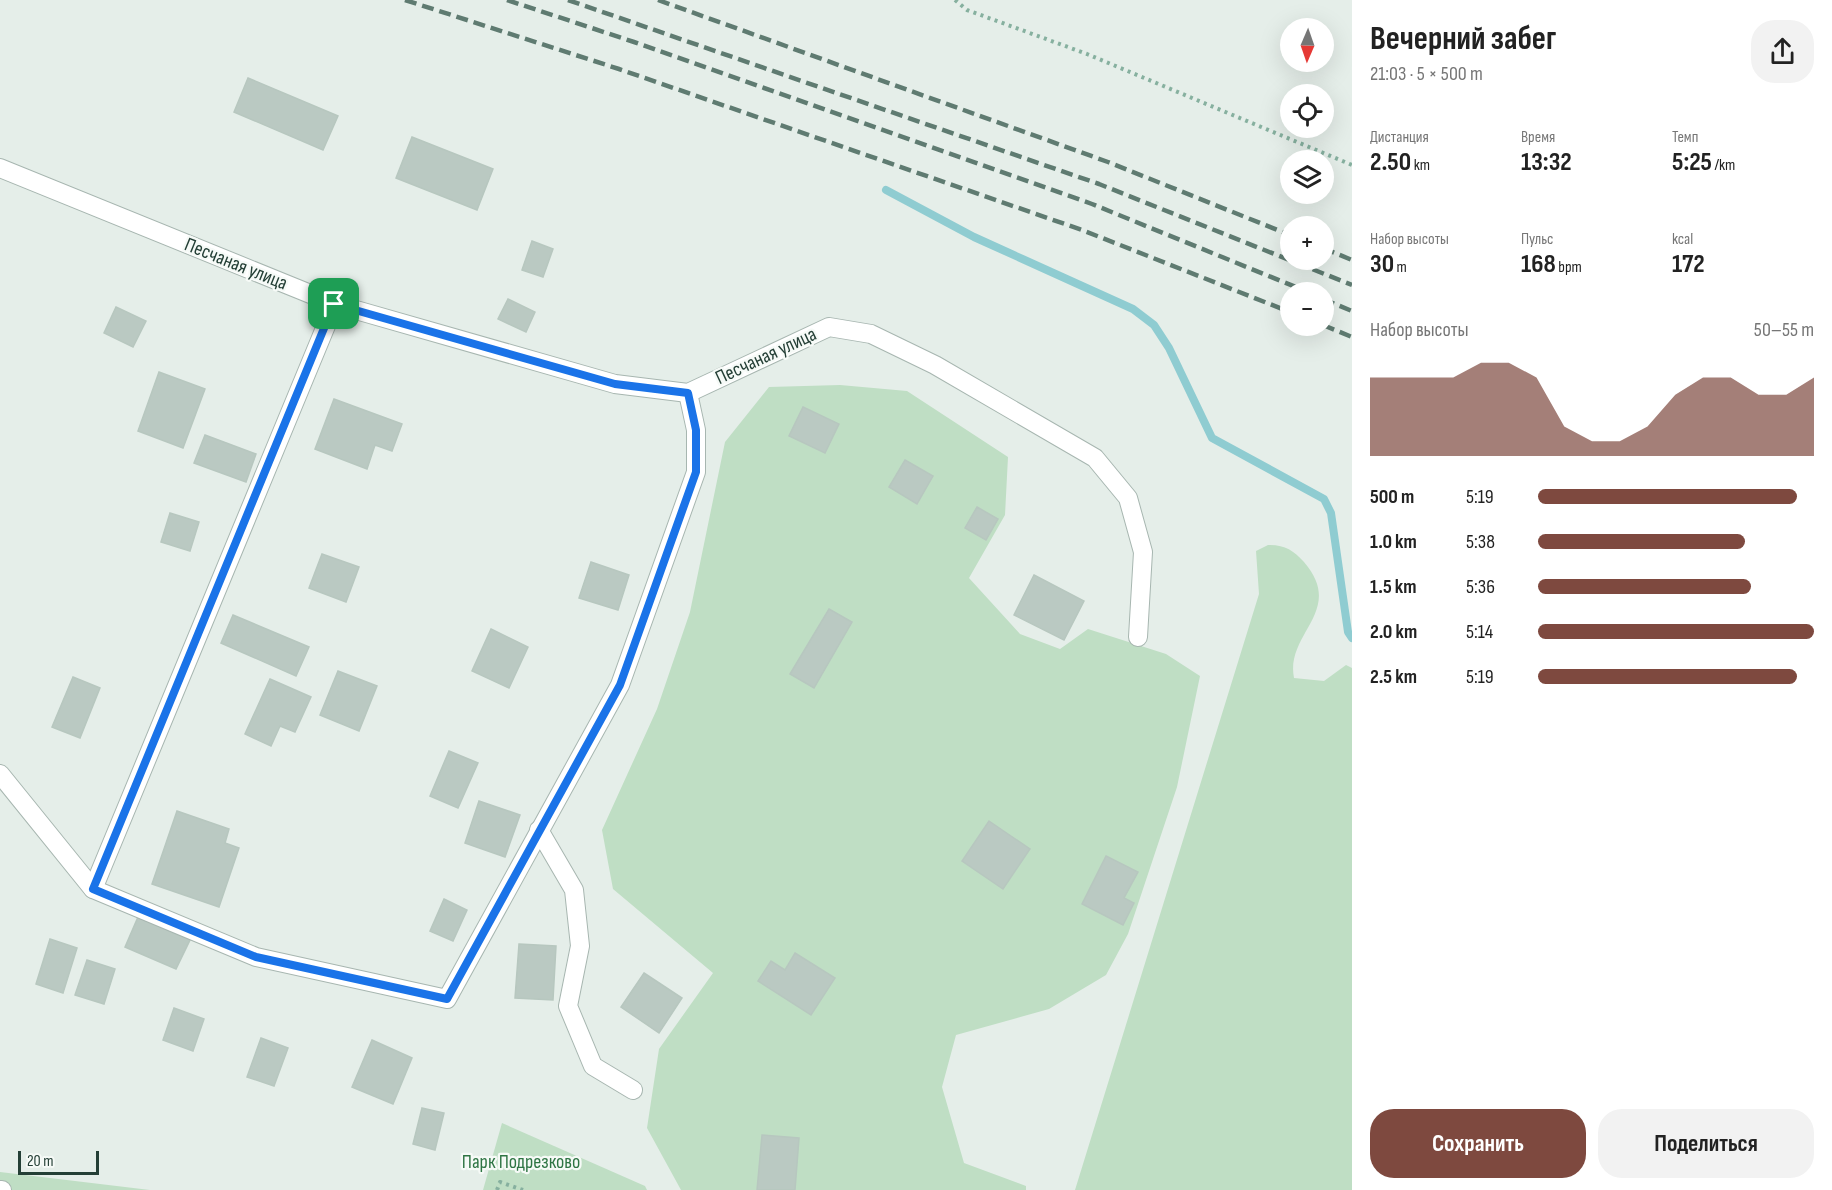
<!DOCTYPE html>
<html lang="ru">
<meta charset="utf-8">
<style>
body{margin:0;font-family:"Sofia Sans Condensed",sans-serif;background:#f2f2f2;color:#222;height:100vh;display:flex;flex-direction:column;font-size:22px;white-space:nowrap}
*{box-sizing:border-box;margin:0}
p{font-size:20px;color:#767676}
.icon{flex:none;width:33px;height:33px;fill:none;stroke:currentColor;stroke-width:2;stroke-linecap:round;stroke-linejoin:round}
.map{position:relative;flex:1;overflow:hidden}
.drawer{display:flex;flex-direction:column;background:#fff;width:480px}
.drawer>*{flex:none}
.needle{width:39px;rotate:182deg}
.tools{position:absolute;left:1280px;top:18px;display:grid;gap:12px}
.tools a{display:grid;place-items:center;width:54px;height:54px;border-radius:50%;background:#fff;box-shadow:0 6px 24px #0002;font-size:30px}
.scale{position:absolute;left:18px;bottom:15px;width:81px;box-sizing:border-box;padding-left:6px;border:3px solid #243f36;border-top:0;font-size:16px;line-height:21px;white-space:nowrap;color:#243f36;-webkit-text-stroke:4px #f6faf7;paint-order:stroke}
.pin{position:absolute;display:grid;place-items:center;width:51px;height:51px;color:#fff;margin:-26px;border-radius:12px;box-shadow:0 3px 9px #0006}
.round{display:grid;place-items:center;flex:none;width:63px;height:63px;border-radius:24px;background:#f2f2f2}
.headline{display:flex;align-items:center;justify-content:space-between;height:102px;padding:0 18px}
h1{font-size:33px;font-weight:700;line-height:45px}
.stats{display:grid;grid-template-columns:repeat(3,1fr);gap:9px;height:102px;padding:6px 18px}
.stats div{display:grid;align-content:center}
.stats b{font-size:26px;font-weight:700}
.stats small{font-size:16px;font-weight:400}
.stats p{font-size:16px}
.chart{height:168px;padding:12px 18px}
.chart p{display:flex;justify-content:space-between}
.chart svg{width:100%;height:108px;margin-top:6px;fill:#7e493f;opacity:.7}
.action{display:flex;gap:12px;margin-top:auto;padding:12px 18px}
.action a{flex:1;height:69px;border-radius:24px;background:#7e493f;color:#fff;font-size:24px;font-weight:700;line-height:69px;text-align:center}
.action a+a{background:#f2f2f2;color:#222}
ul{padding:0 18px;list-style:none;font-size:20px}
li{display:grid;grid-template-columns:96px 72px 1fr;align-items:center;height:45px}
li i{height:15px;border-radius:8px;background:#7e493f}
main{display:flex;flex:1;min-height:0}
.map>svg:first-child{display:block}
</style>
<main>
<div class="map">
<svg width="1352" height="1190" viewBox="0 0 1352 1190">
<rect width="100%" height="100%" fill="#e5eee9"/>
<g fill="#bfdec4">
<path d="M840,385L907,391L1008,457L1005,515L969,578L1020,634L1060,649L1088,629L1166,654L1200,676L1177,787L1128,934L1106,975L1049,1009L956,1035L942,1087L964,1163L1026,1186V1190H681L647,1128L659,1049L713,973L613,889L602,830L657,709L690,612L725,442L769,387Z"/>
<path d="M1268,545C1285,545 1293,550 1304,562C1346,611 1285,633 1294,678L1324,681L1346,665L1352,668V1190H1075L1259,594L1256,551Z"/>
<path d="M502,1123L645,1186L647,1190H483Z"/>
<path d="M0,1172L150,1190H0Z"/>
</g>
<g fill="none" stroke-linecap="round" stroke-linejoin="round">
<path stroke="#8fccd1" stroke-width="8" d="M886,190L974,237L1133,309L1154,325L1169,348L1212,438L1324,499L1331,513L1348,632L1352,638"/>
</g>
<g fill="#bac9c2" stroke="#b7c7bf" stroke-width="1.5">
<path d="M248,78L338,116L323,150L234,112Z"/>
<path d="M412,137L493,169L477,210L396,178Z"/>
<path d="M532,241L553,249L543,277L522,270Z"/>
<path d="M508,299L535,312L526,332L498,319Z"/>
<path d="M116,307L146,321L133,347L104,333Z"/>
<path d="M159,372L205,389L183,448L138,431Z"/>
<path d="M334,399L402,424L392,451L375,445L367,469L315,449Z"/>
<path d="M803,407L839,424L825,453L789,436Z"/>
<path d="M205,435L256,454L246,482L194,463Z"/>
<path d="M905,460L933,476L917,504L889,487Z"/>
<path d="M977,507L998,519L986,540L965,528Z"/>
<path d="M170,513L199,522L190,551L161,542Z"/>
<path d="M322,554L359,567L346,602L309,588Z"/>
<path d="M591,562L629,575L618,610L579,598Z"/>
<path d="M1034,575L1084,601L1064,640L1014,615Z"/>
<path d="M829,609L852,622L814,688L790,674Z"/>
<path d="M233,615L309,647L296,676L221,643Z"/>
<path d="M491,629L528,647L509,688L472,671Z"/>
<path d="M338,671L377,686L359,731L320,715Z"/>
<path d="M73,677L100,688L80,738L52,727Z"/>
<path d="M270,679L311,697L295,732L280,726L271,746L245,734Z"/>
<path d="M449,751L478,763L458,808L430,796Z"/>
<path d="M479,801L520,815L505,857L465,843Z"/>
<path d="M177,811L229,829L225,843L239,848L219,907L152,884Z"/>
<path d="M989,821L1030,849L1003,889L962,861Z"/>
<path d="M1106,856L1138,872L1124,898L1134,903L1123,925L1082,904Z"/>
<path d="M444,899L467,910L453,941L430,931Z"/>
<path d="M138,917L190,940L176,969L125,947Z"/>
<path d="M50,939L77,948L63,993L36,984Z"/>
<path d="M519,944L556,946L553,1000L515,998Z"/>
<path d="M795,953L835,978L811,1015L758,981L771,961L785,970Z"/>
<path d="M87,960L115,969L104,1004L75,995Z"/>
<path d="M644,973L682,998L659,1033L621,1007Z"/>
<path d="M174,1008L204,1019L193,1051L163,1040Z"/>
<path d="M261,1038L288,1048L274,1086L247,1077Z"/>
<path d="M372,1040L412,1058L393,1104L352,1087Z"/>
<path d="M422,1108L444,1113L435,1150L413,1144Z"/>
<path d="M762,1135L799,1138L795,1190H757Z"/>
</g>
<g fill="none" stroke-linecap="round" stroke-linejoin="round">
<defs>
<g id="minor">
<path d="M0,168L335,304L615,384L688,393L829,327L871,334L935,365L1095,458L1128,498L1143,552L1138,637"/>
<path d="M0,774L93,889L256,957L447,999L620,685L696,472V430L688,393"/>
<path d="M539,830L574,890L580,946L568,1006L593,1066L633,1090"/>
<path d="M93,889L335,304"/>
<path d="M0,1190H2"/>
</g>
</defs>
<use href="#minor" stroke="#a7b6b0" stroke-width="20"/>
<g stroke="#86b09f" stroke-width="4" stroke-dasharray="3 4.5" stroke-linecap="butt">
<path d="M955,0L967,10L1087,54L1352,165"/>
<path d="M497,1190L500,1182L523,1190"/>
</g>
<use href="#minor" stroke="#fff" stroke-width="18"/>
<g stroke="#5f7b71" stroke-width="4.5" stroke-dasharray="12 6" stroke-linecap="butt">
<path d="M405,0L619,69L1082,230L1290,312"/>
<path d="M507,0L634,42L1092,204L1308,292"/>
<path d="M568,0L1099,184L1352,285"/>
<path d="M658,0L1108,162L1290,235"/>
<path d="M1323,248L1352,260"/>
<path d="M1323,299L1352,311"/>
<path d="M1323,325L1352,337"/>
</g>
</g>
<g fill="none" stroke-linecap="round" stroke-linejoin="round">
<defs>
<path id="route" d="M334,304L615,384L688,393L696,430V472L620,685L447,999L256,957L93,889Z"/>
</defs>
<use href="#route" stroke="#fff" stroke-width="12"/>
<use href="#route" stroke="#1a73e8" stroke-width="8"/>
</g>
<g text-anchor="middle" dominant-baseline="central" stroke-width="4.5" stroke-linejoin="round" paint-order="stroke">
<g font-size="20" fill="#243f36" stroke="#f6faf7">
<text transform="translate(236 264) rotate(22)">Песчаная улица</text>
<text transform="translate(766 356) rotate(-25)">Песчаная улица</text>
</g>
<g font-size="20" fill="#2f7544" stroke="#f6faf7">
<text x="521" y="1162">Парк Подрезково</text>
</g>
</g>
</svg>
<div class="tools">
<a><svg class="needle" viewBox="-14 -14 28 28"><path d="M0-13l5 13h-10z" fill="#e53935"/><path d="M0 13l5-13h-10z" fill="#767676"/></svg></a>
<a><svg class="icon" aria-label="locate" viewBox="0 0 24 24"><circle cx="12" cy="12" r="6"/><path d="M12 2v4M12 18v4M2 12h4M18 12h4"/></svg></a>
<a><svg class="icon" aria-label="layers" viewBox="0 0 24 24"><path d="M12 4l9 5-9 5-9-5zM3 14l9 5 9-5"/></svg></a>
<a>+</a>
<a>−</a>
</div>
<div class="scale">20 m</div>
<div class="pin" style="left:334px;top:304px;background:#1e9e55"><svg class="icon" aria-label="arrive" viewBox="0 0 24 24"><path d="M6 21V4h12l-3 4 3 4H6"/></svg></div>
</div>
<section class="drawer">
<div class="headline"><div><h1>Вечерний забег</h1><p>21:03 · 5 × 500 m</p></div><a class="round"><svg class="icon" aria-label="share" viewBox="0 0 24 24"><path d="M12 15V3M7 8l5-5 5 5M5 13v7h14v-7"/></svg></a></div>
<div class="stats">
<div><p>Дистанция</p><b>2.50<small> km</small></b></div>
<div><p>Время</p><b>13:32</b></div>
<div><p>Темп</p><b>5:25<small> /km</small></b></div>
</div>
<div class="stats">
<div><p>Набор высоты</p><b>30<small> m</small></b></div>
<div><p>Пульс</p><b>168<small> bpm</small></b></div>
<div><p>kcal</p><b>172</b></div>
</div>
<div class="chart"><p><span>Набор высоты</span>50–55 m</p>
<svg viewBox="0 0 160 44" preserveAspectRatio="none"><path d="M0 44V12L10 12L20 12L30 12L40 6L50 6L60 12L70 32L80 38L90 38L100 32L110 19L120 12L130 12L140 19L150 19L160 12V44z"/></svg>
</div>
<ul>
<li><b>500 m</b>5:19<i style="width:94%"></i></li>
<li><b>1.0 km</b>5:38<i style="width:75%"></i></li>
<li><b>1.5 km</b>5:36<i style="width:77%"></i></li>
<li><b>2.0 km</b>5:14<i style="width:100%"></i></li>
<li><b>2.5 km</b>5:19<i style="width:94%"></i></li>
</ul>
<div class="action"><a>Сохранить</a><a>Поделиться</a></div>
</section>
</main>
